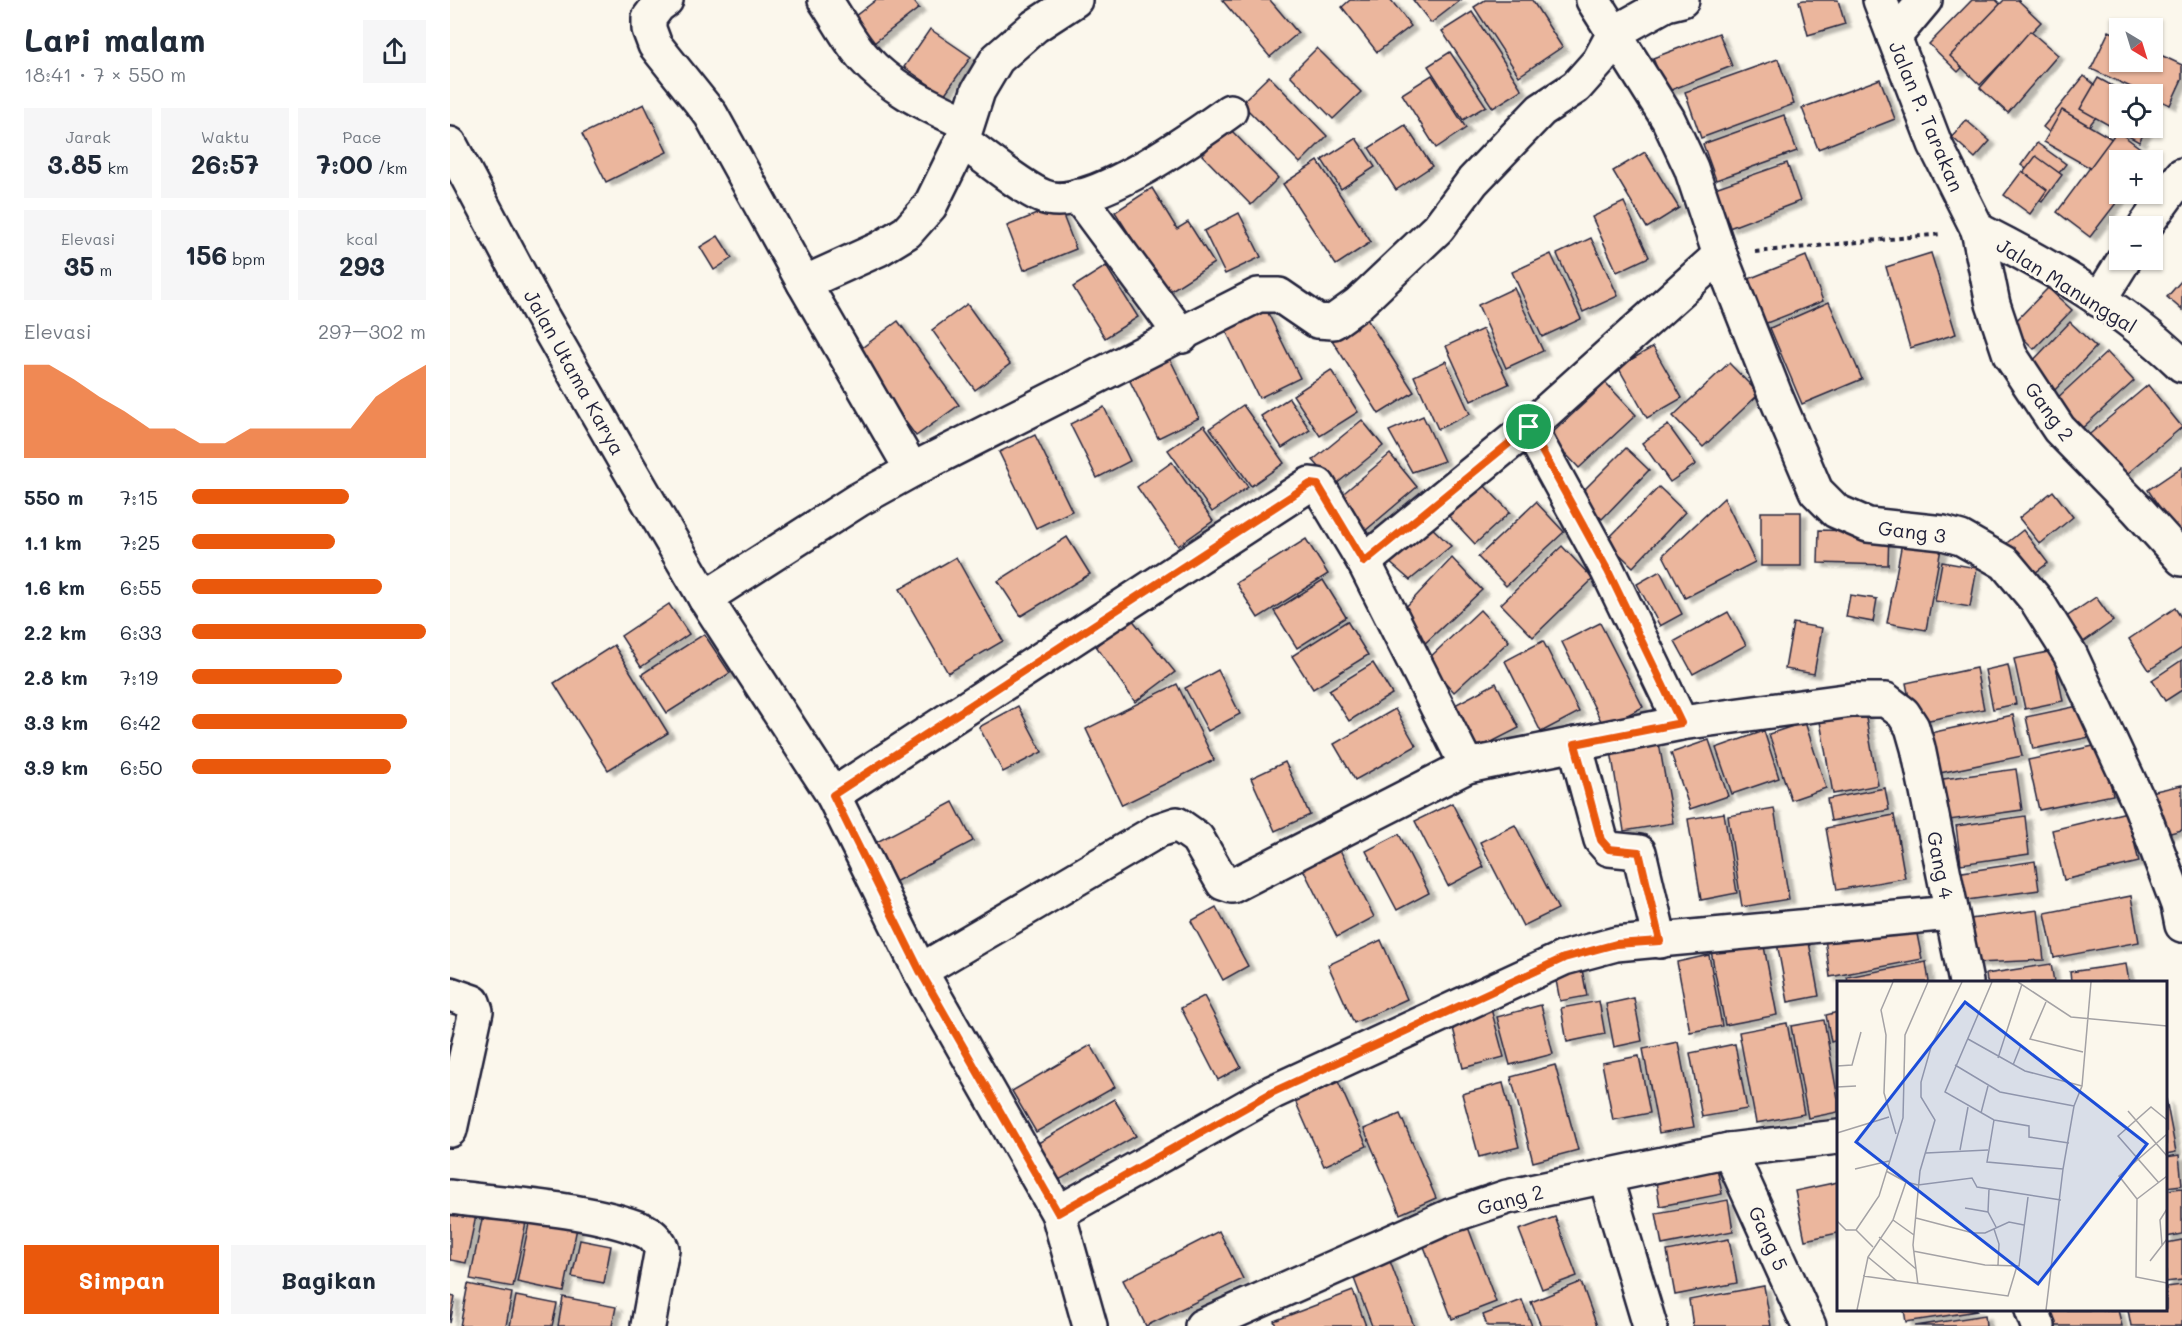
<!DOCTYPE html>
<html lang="id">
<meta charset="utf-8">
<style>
body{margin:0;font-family:Mali,sans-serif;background:#f6f6f7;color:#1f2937;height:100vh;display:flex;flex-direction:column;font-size:22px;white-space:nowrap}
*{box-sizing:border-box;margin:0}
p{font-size:20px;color:#747a83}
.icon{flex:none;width:33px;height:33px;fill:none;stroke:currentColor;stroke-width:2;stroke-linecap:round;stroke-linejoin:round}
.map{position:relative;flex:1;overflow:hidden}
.sheet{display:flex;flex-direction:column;background:#fff;width:450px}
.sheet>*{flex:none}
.needle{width:39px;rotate:142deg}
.buttons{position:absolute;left:1659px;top:18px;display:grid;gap:12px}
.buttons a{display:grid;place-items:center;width:54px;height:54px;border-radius:0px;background:#fff;box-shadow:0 2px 4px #0004;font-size:30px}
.pin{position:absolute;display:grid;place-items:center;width:51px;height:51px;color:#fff;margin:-26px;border:3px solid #fff;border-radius:50%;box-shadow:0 2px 6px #0007}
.round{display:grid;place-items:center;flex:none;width:63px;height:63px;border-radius:0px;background:#f6f6f7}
.overview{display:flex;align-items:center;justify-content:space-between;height:102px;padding:0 24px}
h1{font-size:33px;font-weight:700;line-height:45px}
.stats{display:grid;grid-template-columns:repeat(3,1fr);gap:9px;height:102px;padding:6px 24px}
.stats div{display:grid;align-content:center;border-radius:0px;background:#f6f6f7;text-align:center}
.stats b{font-size:26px;font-weight:700}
.stats small{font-size:16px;font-weight:400}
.stats p{font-size:16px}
.chart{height:168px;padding:12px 24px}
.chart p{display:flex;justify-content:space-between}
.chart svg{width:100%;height:108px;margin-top:6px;fill:#ea580c;opacity:.7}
.primary-button{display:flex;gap:12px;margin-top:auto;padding:12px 24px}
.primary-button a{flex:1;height:69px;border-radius:0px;background:#ea580c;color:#fff;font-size:24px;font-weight:700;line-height:69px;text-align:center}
.primary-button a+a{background:#f6f6f7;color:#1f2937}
ul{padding:0 24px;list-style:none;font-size:20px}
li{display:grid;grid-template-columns:96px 72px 1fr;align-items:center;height:45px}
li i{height:15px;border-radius:8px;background:#ea580c}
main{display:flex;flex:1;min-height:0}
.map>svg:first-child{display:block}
</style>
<main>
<section class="sheet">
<div class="overview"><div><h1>Lari malam</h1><p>18:41 · 7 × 550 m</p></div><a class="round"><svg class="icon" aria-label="share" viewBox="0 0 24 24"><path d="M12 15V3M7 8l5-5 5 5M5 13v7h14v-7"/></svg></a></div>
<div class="stats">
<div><p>Jarak</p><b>3.85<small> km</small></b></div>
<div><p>Waktu</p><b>26:57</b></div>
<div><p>Pace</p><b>7:00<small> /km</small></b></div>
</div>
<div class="stats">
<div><p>Elevasi</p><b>35<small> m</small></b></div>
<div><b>156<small> bpm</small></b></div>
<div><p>kcal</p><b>293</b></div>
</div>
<div class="chart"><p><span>Elevasi</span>297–302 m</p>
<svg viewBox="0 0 160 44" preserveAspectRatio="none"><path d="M0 44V6L10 6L20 12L30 19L40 25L50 32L60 32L70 38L80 38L90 32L100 32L110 32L120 32L130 32L140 19L150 12L160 6V44z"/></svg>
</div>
<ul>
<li><b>550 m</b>7:15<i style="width:67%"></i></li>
<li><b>1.1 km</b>7:25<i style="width:61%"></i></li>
<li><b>1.6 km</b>6:55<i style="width:81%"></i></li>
<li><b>2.2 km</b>6:33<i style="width:100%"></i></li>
<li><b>2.8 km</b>7:19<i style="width:64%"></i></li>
<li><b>3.3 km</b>6:42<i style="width:92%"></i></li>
<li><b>3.9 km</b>6:50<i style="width:85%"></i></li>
</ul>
<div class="primary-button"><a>Simpan</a><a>Bagikan</a></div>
</section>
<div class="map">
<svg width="1732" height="1326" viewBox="0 0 1732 1326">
<defs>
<filter id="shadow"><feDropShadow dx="6" dy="4" stdDeviation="1.5" flood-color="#0004"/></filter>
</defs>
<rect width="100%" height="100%" fill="#fbf7ec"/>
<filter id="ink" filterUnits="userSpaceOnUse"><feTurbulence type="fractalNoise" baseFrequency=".0167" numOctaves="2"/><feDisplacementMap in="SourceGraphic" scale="12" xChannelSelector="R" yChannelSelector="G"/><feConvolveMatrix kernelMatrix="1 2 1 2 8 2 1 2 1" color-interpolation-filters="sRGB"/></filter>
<g filter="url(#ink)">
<g fill="#ebb69d" stroke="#22223b" stroke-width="1.5" filter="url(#shadow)">
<path d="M426,0H463L469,8L420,46L400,20Z"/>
<path d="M772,0H820L848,33L820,57Z"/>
<path d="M900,0H941L961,26L927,52L892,7Z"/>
<path d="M963,0H1011L981,23Z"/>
<path d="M1035,0H1082L1112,47L1069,76L1024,7Z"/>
<path d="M1354,0H1388L1395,24L1358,35L1349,1Z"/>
<path d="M1522,0H1546L1562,16L1508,72L1479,44Z"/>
<path d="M1554,0H1568L1591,22L1530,85L1500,56Z"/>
<path d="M1022,12L1072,90L1043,108L992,31Z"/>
<path d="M480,29L521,57L494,95L454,67Z"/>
<path d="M1580,31L1608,55L1558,113L1530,88Z"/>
<path d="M1659,31L1670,36V62H1702V51L1732,65V79L1720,105L1702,97V94H1696L1641,69Z"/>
<path d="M1269,33L1282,66L1216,92L1203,58Z"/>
<path d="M867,48L911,92L883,119L840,75Z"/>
<path d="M1000,52L1036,106L1013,120L978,66Z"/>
<path d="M1328,59L1344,104L1251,138L1235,92Z"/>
<path d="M982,75L1016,128L986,148L952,94Z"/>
<path d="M819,76L877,136L850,163L791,103Z"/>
<path d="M1634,76L1661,98L1620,150L1593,127Z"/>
<path d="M1648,78L1677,94H1670V128H1697L1689,142L1630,109Z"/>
<path d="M1430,79L1445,119L1368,149L1352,108Z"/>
<path d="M194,104L217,152L156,182L132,134Z"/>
<path d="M1612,110L1669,143L1651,174L1594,142Z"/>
<path d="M1334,115L1347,151L1266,180L1253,144Z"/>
<path d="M1516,120L1540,141L1525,158L1502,137Z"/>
<path d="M955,125L982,166L946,190L919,148Z"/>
<path d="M779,128L828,178L801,205L752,155Z"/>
<path d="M1667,131L1701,156L1698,160H1670V194H1673L1640,237L1607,212Z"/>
<path d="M906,138L925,167L891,189L872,160Z"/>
<path d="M1587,143L1616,164L1599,186L1571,165Z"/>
<path d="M1195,152L1229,208L1197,228L1163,171Z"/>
<path d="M1586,156L1612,175L1592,202L1566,182Z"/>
<path d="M868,161L921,242L886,265L833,184Z"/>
<path d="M1337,163L1350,201L1279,228L1265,188Z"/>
<path d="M1572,171L1597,190L1580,214L1554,195Z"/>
<path d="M702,188L727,229L738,222L764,263L717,293L665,212Z"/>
<path d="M1174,202L1199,257L1167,272L1142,217Z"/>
<path d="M609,205L626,249L574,270L557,226Z"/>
<path d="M789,213L811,257L775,274L754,231Z"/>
<path d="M268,236L282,258L264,270L250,247Z"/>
<path d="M1141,238L1168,296L1133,312L1107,254Z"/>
<path d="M1481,253L1506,334L1460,348L1436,267Z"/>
<path d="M1101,254L1131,319L1092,337L1062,272Z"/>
<path d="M1356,256L1373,301L1309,326L1291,282Z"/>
<path d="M656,266L688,317L655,338L623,287Z"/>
<path d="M1732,280V310L1717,297Z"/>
<path d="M1064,288L1093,351L1056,368L1028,305Z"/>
<path d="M1598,288L1622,310L1584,349L1561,326Z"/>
<path d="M1379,302L1412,379L1352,404L1320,328Z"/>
<path d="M517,304L560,364L525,390L482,330Z"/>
<path d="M815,307L850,378L809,398L774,327Z"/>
<path d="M917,319L964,392L929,414L882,340Z"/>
<path d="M448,321L509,405L466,436L405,353Z"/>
<path d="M1620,322L1646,347L1603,392L1577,367Z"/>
<path d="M1033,329L1059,384L1021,401L996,346Z"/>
<path d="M1203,347L1232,398L1197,418L1168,367Z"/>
<path d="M1657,352L1684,381L1630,430L1604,401Z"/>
<path d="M718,355L749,418L708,438L677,375Z"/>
<path d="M996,361L1020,414L988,429L964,376Z"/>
<path d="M1279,363L1309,394L1253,447L1223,416Z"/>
<path d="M881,370L908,412L870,436L843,395Z"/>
<path d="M1156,383L1186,415L1129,468L1099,436Z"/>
<path d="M1698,385L1732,427L1670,480L1635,438Z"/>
<path d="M839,398L860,430L832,448L811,416Z"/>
<path d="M793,405L834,463L801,486L760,428Z"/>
<path d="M654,407L680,461L647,478L620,424Z"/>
<path d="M973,416L994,461L962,472L939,431Z"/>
<path d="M912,420L933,446L885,485L863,460Z"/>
<path d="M754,425L798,487L762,512L718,450Z"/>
<path d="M1218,425L1246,464L1220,482L1192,443Z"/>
<path d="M585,435L622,511L586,528L549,452Z"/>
<path d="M1176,448L1199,470L1152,519L1128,496Z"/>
<path d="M940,454L967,487L909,536L882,503Z"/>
<path d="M722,462L763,521L728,546L687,487Z"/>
<path d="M1732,467V541L1698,490Z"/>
<path d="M1030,481L1060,512L1025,544L996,513Z"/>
<path d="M1209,487L1235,512L1183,567L1156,541Z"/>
<path d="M1603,491L1623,517L1590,544L1569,518Z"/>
<path d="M1274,498L1305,562L1235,598L1213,555Z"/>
<path d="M1086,502L1114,532L1056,586L1028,557Z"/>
<rect x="1311" y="512" width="40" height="54"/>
<path d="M979,525L1001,546L960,580L938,561Z"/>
<path d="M1369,530L1439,532L1438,565L1368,563Z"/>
<path d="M1573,530L1598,563L1578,578L1553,546Z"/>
<path d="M617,537L640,574L571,616L548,581Z"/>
<path d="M1453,537L1492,543L1476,630L1437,623Z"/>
<path d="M856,539L878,574L808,618L786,583Z"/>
<path d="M1112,546L1143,579L1083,637L1051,604Z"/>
<path d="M506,557L553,641L498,673L450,589Z"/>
<path d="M1002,558L1032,590L973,645L951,612Z"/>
<path d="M1492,562L1527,568L1520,607L1485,601Z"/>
<path d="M1210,571L1232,614L1210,626L1187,584Z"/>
<path d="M873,580L896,617L847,648L824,611Z"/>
<path d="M1400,595L1427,599L1423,622L1396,617Z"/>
<path d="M1646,597L1663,621L1626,647L1609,622Z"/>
<path d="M219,604L239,634L191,667L171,636Z"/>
<path d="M1725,608L1732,619V648L1699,670L1679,639Z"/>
<path d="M1030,610L1059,641L1004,692L976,661Z"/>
<path d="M1278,612L1296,645L1243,674L1225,641Z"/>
<path d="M681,618L725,672L685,702L646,646Z"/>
<path d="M897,621L918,655L863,689L842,656Z"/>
<path d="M1150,623L1193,707L1154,727L1112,642Z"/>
<path d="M1343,623L1372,628L1364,674L1335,669Z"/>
<path d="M254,634L280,673L217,713L192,674Z"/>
<path d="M1093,641L1129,712L1091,732L1055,661Z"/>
<path d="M164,645L218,733L158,770L104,683Z"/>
<path d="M1603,651L1613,701L1575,709L1564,659Z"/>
<path d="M1732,660V690L1715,701L1702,680Z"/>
<path d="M923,663L942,694L899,721L879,690Z"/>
<path d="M1558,665L1566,704L1543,709L1535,670Z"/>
<path d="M1526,668L1534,709L1464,723L1456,683Z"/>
<path d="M768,670L790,714L758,731L735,688Z"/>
<path d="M1046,683L1069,728L1026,750L1003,706Z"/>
<path d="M727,684L764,760L672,805L636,729Z"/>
<path d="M1633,705L1640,737L1583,749L1576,717Z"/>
<path d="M568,706L592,752L553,772L529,727Z"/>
<path d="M1414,707L1428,785L1383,794L1369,716Z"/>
<path d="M945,709L966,746L905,780L884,744Z"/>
<path d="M1563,715L1572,756L1480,775L1471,735Z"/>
<path d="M1355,722L1376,788L1341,800L1319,734Z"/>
<path d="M1314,731L1329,778L1282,794L1266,748Z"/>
<path d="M1259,740L1278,796L1240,809L1221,753Z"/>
<path d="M1209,743L1223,823L1174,831L1161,751Z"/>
<path d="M1653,744L1663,795L1589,810L1578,760Z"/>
<path d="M835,762L860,815L825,831L801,778Z"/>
<path d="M1566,769L1572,810L1492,821L1486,780Z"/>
<path d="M1732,785V830L1705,837L1696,793Z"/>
<path d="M1435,788L1439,810L1381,821L1377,799Z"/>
<path d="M503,802L523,841L441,884L421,845Z"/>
<path d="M1002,803L1034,867L998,886L965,821Z"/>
<path d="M1324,808L1339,899L1292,907L1278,816Z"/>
<path d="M1677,812L1689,862L1614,880L1602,830Z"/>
<path d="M1274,813L1287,893L1251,900L1238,819Z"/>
<path d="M1444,815L1455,878L1387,890L1376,828Z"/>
<path d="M1575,816L1579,854L1511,864L1506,826Z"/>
<path d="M1065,825L1108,909L1073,926L1030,842Z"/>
<path d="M949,834L979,893L947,910L916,851Z"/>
<path d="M889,848L924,917L887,937L852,867Z"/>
<path d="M1585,861L1589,890L1510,901L1506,873Z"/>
<path d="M1681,896L1689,942L1604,958L1595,913Z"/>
<path d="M766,907L798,966L773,980L741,921Z"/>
<path d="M1588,910L1594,960L1526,963L1520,919Z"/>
<path d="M1465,924L1472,959L1380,977L1375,938Z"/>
<path d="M1358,937L1369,996L1338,1002L1327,943Z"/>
<path d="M931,940L957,999L904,1023L878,965Z"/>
<path d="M1313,941L1327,1015L1275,1025L1261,951Z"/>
<path d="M1259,955L1272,1026L1240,1032L1227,962Z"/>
<path d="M1476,962L1479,982H1398L1397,977Z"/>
<path d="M1131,964L1137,996L1110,1001L1104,970Z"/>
<path d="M1601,964L1604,982H1537L1536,974Z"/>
<path d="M1676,964L1679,982H1621L1620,972Z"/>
<path d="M754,996L791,1067L768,1080L731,1008Z"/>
<path d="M1184,998L1192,1041L1164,1047L1156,1004Z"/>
<path d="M1149,1001L1155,1034L1117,1042L1111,1008Z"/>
<path d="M1040,1005L1054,1057L1013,1068L1000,1016Z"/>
<path d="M1091,1005L1103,1054L1060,1065L1047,1017Z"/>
<path d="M1388,1012V1040L1381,1042L1376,1015Z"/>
<path d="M1374,1020L1388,1099V1112L1358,1118L1341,1026Z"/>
<path d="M1337,1023L1354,1114L1306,1123L1289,1032Z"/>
<path d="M1228,1042L1244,1127L1209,1133L1193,1049Z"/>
<path d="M1285,1044L1297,1109L1252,1117L1240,1053Z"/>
<path d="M641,1045L665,1087L586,1132L562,1091Z"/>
<path d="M1189,1056L1200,1113L1163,1120L1152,1063Z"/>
<path d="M1105,1065L1128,1150L1083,1162L1061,1077Z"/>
<path d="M882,1068L917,1146L874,1166L839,1087Z"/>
<path d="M1053,1083L1069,1147L1029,1157L1012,1094Z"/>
<path d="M664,1099L686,1136L609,1180L588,1143Z"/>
<path d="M1716,1099L1726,1152L1716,1154Z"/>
<path d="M950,1114L986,1198L950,1214L914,1129Z"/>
<path d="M1729,1155L1732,1185L1716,1187V1157Z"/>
<path d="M1265,1157L1272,1194L1210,1206L1204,1169Z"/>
<path d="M1388,1182V1233L1355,1240L1345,1191Z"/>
<path d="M1732,1188V1234L1716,1237V1190Z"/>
<path d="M1278,1200L1283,1231L1212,1245L1206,1213Z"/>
<path d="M35,1204L78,1212L63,1287L20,1279Z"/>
<path d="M82,1209L129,1218L114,1292L67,1282Z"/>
<path d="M0,1210L26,1215L16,1263L0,1260Z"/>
<path d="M1105,1217L1127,1276L1092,1289L1069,1230Z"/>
<path d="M1018,1227L1046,1302L1002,1319L973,1244Z"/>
<path d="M769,1231L793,1279L696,1326L673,1280Z"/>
<path d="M1279,1239L1287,1283L1225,1295L1217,1251Z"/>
<path d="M130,1240L161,1246L154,1283L122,1277Z"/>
<path d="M1732,1240V1280L1716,1282V1243Z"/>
<path d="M937,1253L964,1326H922L900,1268Z"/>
<path d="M1131,1282L1147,1326H1091L1081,1302Z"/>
<path d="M18,1284L62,1293L56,1326H10Z"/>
<path d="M1732,1285V1326H1681L1678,1310H1716V1287Z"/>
<path d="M1314,1286L1321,1326H1243L1239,1300Z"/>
<path d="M903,1291L916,1326H826L824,1321Z"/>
<path d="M0,1296L5,1297L0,1323Z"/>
<path d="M66,1296L107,1304L102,1326H60Z"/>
<path d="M113,1297L166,1307L162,1326H108Z"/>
<path d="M1072,1300L1082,1326H1037L1033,1315Z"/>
<path d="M1454,1310H1527V1311L1456,1322Z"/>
<path d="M1601,1310H1668L1672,1326H1598L1593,1311Z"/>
<path d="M1535,1315L1536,1326H1465Z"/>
</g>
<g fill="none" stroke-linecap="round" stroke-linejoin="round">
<defs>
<g id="minor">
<path d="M216,0L208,6L199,18V29L205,45L261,115L354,283L462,470"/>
<path d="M375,0C388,19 399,41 414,58C441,89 480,106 516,123"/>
<path d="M1143,0L1218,119L1241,168L1270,255L1326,397L1366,491L1386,511L1418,525L1493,533L1511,538L1555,563L1586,600L1620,654L1691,807L1728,905L1732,925"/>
<path d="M1430,0L1485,144L1528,230L1543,304L1560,355L1609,429L1687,509L1732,559"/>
<path d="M1444,37L1475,0"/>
<path d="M512,141C534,156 569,186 592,196C635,216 745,136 780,111"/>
<path d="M0,144L91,315L176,463L255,598L383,795L470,971L608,1213L640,1326"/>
<path d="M628,196L732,336"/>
<path d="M1695,226L1732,175"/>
<path d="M1528,230C1600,266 1674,309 1732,365"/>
<path d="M354,283L429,249L457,232L480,206L512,141L528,91L547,59L585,26L625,0"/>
<path d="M1649,300L1674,260"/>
<path d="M1079,427L1158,571L1231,723"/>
<path d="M914,562L1079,427L1270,255"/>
<path d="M255,598L408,500L462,470L808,295H829L867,321L883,322L908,304L988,228L1023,181L1091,110L1126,87L1149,61L1164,33L1216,4L1232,0"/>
<path d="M1125,744L1151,840L1159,849L1189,852L1210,941"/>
<path d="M383,795L860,484L868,485L914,562L1017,766"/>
<path d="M470,971L709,830L727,824L747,838L773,883L782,886L1017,766L1231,723L1402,700H1436L1453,713L1462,727L1468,748L1516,982"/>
<path d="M0,994L23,1002L26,1011L0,1130"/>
<path d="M1279,1150L1359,1326"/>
<path d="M1155,1176L1200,1326"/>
<path d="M0,1197C59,1205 138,1208 193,1230C203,1234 208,1241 212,1249L198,1326"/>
<path d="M608,1213L823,1092L1114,958L1166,944L1501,913"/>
<path d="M1582,1310L1588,1326"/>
<path d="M752,1326L1000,1216L1057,1197L1279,1150L1388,1137"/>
</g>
</defs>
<use href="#minor" stroke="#22223b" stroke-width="38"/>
<path stroke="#22223b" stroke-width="4" stroke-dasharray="4.5 4.5" stroke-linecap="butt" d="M1305,252L1492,234"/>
<use href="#minor" stroke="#fbf7ec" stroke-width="33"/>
</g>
</g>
<g fill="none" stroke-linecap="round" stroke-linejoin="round" filter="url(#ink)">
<defs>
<path id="route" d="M1079,427L1158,571L1231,723L1125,744L1151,840L1159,849L1189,852L1210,941L1166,944L1114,958L823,1092L608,1213L470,971L383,795L860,484L868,485L914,562Z"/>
</defs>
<use href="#route" stroke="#fff" stroke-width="12"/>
<use href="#route" stroke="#ea580c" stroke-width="8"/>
</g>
<g text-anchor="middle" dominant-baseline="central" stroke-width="6" stroke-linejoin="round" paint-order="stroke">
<g font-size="20" fill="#22223b" stroke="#fbf7ec">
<text transform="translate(1477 116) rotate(67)">Jalan P. Tarakan</text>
<text transform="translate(1617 285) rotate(32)">Jalan Manunggal</text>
<text transform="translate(125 372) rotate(61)">Jalan Utama Karya</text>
<text transform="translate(1600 411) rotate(54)">Gang 2</text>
<text transform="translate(1462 531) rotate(7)">Gang 3</text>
<text transform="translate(1491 865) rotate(79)">Gang 4</text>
<text transform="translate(1060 1199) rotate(-15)">Gang 2</text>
<text transform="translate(1319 1238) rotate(66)">Gang 5</text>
</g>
</g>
<g transform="translate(1387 981)">
<rect width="330" height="330" fill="#fbf7ec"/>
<path fill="none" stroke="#a4a2a5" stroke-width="1.5" d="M56,1L44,29L49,54L47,112L59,153M155,1L108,111L157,139L192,145V156L232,162M181,1L234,36L330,45M209,21L193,58L246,71M131,58L188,90L245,105M161,77L185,3M118,84L163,111L237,125M176,84L184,64M0,85L15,84L24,51M0,106L19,105M291,130L330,175M144,132L151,105M157,139L150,181L226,188M0,152L52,136M123,169L131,126M89,172L151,169M18,188L52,180M49,190L69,201M322,202L281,155L314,126L330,139M300,218L299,296L330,302M300,218L282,195L330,153M300,218L330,195M128,227L151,231L159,246M151,231L152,208M79,237L136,252H148L172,241L187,244M56,239L77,254M0,240L9,249H19M157,248L162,263L161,284M19,249L42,215L66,137L68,54L91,1M19,249L36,266M42,256L79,288M325,264L323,239L330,228M76,270L148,284L182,285L191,216M31,276L60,300M313,280L330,258M26,295L171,315L180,285M81,304L76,264L83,190L98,139L84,116V101L94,66L125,1M20,329L31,276L56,239L69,201L81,204L135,197L140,206L224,219M209,329L226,188L237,125L245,105L254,1"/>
<path fill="#1d4ed8" fill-opacity="0.15" stroke="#1d4ed8" stroke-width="3" d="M128,21L310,163L201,303L19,161Z"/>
<rect width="330" height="330" fill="none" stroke="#22223b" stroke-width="3"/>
</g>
</svg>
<div class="buttons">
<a><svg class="needle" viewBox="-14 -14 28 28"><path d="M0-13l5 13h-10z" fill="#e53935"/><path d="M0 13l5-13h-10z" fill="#747a83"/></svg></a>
<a><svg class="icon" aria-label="locate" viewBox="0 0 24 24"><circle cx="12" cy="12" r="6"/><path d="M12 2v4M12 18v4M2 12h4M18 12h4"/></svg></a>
<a>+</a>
<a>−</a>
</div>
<div class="pin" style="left:1079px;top:427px;background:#1e9e55"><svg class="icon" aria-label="arrive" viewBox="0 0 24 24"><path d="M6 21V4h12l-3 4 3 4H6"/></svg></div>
</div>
</main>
